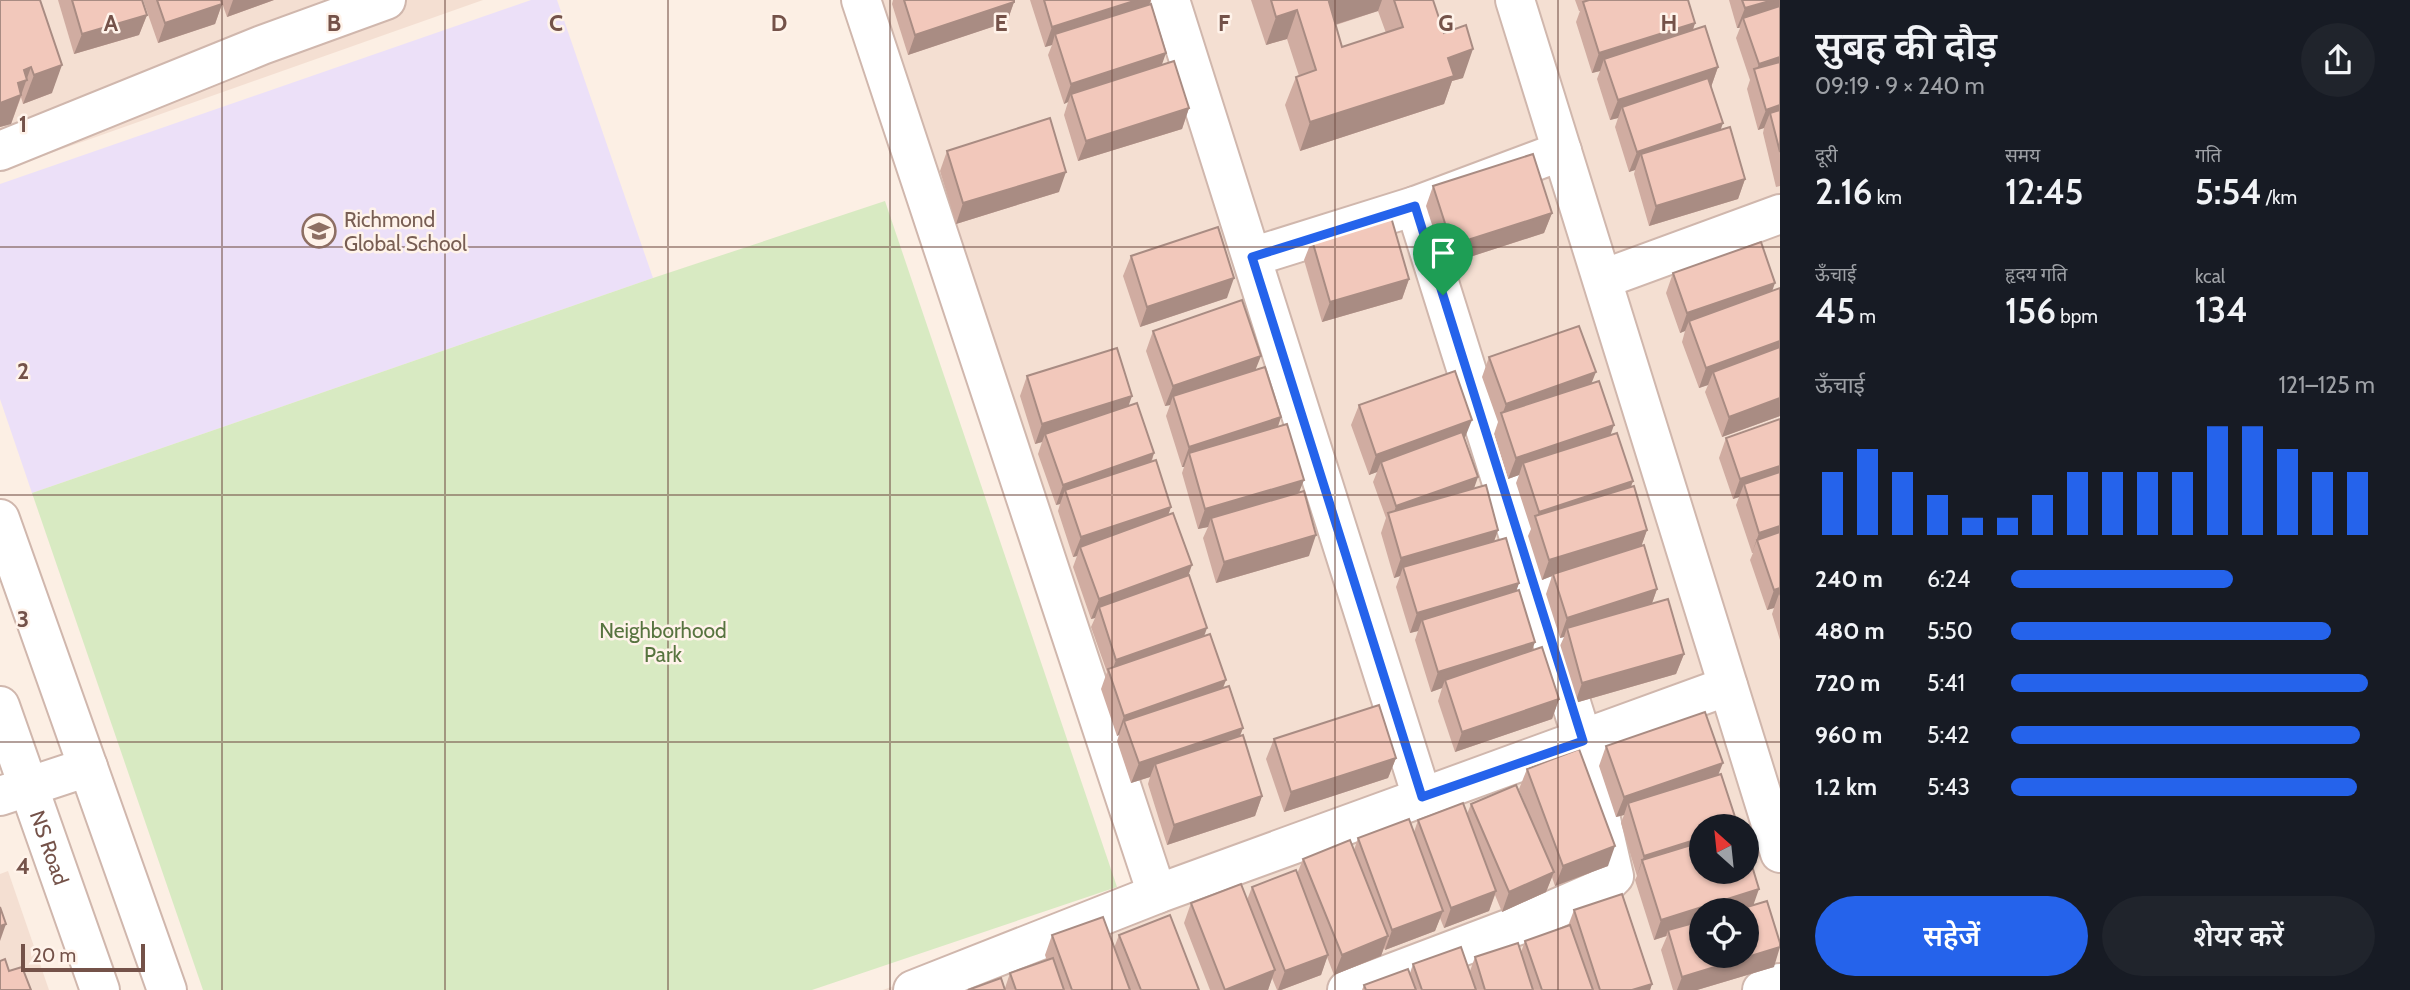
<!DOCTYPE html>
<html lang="hi">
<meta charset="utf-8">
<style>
body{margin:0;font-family:Cabin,"Noto Sans Devanagari",sans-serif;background:#20242c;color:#f1f3f6;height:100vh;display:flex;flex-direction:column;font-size:26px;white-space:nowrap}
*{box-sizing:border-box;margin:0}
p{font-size:23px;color:#9ea1a6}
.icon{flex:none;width:38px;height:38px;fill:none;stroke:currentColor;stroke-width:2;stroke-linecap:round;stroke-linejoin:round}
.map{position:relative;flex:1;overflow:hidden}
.side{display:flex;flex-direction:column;background:#171b24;width:630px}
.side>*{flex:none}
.needle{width:46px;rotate:333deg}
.buttons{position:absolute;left:1689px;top:814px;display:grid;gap:14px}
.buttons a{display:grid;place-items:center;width:70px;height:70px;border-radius:50%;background:#171b24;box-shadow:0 2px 5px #0004;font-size:35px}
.scale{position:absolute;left:21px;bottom:18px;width:124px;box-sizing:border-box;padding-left:7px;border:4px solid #745249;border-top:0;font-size:19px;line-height:24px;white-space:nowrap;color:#745249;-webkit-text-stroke:5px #fff3ea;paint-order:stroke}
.pin{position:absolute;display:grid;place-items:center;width:60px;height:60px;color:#fff;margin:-72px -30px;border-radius:50% 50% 50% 0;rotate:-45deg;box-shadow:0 0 7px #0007}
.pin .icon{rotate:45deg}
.round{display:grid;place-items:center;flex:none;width:74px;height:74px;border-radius:37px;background:#20242c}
.head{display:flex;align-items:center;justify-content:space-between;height:119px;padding:0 35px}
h1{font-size:38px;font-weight:600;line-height:52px}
.metrics{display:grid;grid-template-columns:repeat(3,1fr);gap:10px;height:119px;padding:7px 35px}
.metrics div{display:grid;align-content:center}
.metrics b{font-size:35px;font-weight:600}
.metrics small{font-size:19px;font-weight:400}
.metrics p{font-size:19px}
.chart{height:196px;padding:14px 35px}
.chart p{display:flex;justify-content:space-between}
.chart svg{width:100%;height:126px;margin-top:7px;stroke:#2563eb;stroke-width:6}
.cta{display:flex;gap:14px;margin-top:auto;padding:14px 35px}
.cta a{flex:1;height:80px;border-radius:42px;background:#2563eb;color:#fff;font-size:28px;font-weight:600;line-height:80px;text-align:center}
.cta a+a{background:#20242c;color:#f1f3f6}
ul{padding:0 35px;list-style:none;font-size:23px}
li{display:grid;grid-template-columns:112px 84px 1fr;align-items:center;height:52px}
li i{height:18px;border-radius:9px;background:#2563eb}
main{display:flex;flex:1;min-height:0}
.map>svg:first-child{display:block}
</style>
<main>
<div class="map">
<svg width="1780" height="990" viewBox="0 0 1780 990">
<rect width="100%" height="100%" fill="#fcefe4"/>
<g fill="#f4dfd2" fill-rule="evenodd">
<path d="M0,0H483L0,171Z"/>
<path d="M870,0H1780V990H883L1141,892ZM1701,826H1746V872H1701ZM1701,910H1746V956H1701Z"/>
<path d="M8,871L49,990H0V874Z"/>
</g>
<path fill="#ece0f8" d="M531,0H557L653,278L32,493L0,399V184Z"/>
<path fill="#d8eac2" d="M885,201L1117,887L812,990H203L32,493L653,278Z"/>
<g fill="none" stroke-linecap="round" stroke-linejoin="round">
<defs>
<g id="minor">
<path d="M861,0L1157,894"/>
<path d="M1170,0L1422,797"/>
<path d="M1515,0L1780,853"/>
<path d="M0,151L262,45L386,0"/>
<path d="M1252,257L1415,206"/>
<path d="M1603,279L1780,214"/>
<path d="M0,796L88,767"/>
<path d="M913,990L1157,894L1728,686"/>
<path d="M1347,990L1516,926L1601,889L1614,876L1583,741L1415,206L1562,151"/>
<path d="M1762,990L1780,983"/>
</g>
<g id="tertiary">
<path d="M0,519L167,990"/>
<path id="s1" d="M0,706L100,990"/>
</g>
</defs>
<use href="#minor" stroke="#d0b7ad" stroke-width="42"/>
<use href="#tertiary" stroke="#d0b7ad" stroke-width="42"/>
<use href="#minor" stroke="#fff" stroke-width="38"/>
<use href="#tertiary" stroke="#fff" stroke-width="38"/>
</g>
<g fill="#d0aca1" fill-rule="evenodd">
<path d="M0,0L52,93L23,104L21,97L11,124L0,127Z"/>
<path d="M58,0H142L147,15L139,35L74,54Z"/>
<path d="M143,0H221L222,4L215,24L158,43Z"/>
<path d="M221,0H274L227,17Z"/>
<path d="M893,0H1014V2L1007,22L908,55L892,4Z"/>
<path d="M1030,0H1151L1149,4L1162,65L1189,108L1182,129L1078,161L1064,115L1068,102L1064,104L1048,55L1052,45L1045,47Z"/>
<path d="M1251,0H1433L1444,33L1463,78L1452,81L1444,104L1300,151L1285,105L1296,77L1299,76L1287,39L1266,45ZM1378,11L1386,33L1342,47L1336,25Z"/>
<path d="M1575,0H1688L1695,23L1693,30L1718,67L1711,87L1720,130L1745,179L1738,199L1649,226L1634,174L1635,170L1629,172L1615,127L1618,118L1610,120L1597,79L1600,71L1592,73L1576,22L1580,11H1579Z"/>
<path d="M1729,0H1780V186L1776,187L1763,133L1764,128L1758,130L1747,89L1750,80L1736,38L1740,28H1737Z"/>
<path d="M947,151L1059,192L956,224L940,171Z"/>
<path d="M1433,186L1552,213L1544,233L1445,265L1426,206Z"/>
<path d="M1312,240L1409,279L1402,299L1322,322L1304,260Z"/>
<path d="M1131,256L1227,298L1140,327L1123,276Z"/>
<path d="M1673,273L1772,291L1780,288V416L1722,437L1705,392L1708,385L1699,388L1682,342L1685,331L1680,333L1666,293Z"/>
<path d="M1153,331L1256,370L1281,417L1278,426L1299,492L1309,556L1216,583L1203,538L1208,527L1198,529L1182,473L1184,467H1182L1166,416L1170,405L1165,406L1146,351Z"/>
<path d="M1489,357L1592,383L1610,435L1633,481L1631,487L1647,530L1641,546L1657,589L1652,603L1684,654L1676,674L1575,703L1559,648L1564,637L1560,638L1546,594L1552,576L1542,580L1528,536L1531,529L1516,483L1519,475L1508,479L1494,434L1498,422L1482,377Z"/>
<path d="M1027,376L1129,406L1154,453L1152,461L1171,507L1168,515L1189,576L1204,636L1226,680L1223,688L1243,728L1240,736L1262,796L1255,816L1167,845L1148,784L1150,777L1131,783L1117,741L1119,735L1117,736L1101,689L1107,672L1091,627L1095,618L1091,619L1073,567L1077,556L1073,557L1058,511L1060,504L1056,505L1038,454L1042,442L1035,444L1020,396Z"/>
<path d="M1359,405L1465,439L1474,488L1498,530L1494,541L1519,583L1516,590L1532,651L1559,699L1552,719L1455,752L1438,701L1442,688L1431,692L1415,640L1418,631L1410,633L1396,587L1400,576L1394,578L1381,533L1386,518L1373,482L1377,472L1369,475L1351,425Z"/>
<path d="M1780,419V640L1772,614L1774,608L1767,610L1750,560L1753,553H1752L1736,505L1739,497L1733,499L1719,458L1726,438Z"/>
<path d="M1274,739L1396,758L1388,778L1284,812L1266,759Z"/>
<path d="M1606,746L1718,775L1701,826L1754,905L1774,967L1697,990H1673L1661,950L1667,936L1654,940L1635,880L1637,876L1621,823L1624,815L1616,817L1599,766Z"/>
<path d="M1527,769L1608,866L1555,886L1552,877L1546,892L1502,912L1495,895L1489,911L1444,928L1440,918L1435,931L1385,950L1384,948L1381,956L1334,975L1327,957L1321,975L1281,990H1277L1272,978L1268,990H1210L1184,923L1191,903L1247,900L1252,887L1297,874L1303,859L1354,850L1358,838L1414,832L1418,820L1467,814L1471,804L1530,818L1519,789Z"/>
<path d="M1574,910L1652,984L1650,990H1362L1364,985L1410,973L1413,964L1470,971L1475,957L1521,952L1525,941L1568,926Z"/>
<path d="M1052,935L1114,948L1119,935L1199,990H968L1005,988L1010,973L1047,961L1045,955Z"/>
</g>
<g fill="#a98c83">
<path d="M233,0H274L227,17Z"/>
<path d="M1137,0H1151L1145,15L1055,34L1052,45L1045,47L1052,27Z"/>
<path d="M1335,0H1382L1378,11L1318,30L1329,2Z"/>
<path d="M1773,0H1780V16L1743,18L1739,28H1737L1745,8Z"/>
<path d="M1014,2L1007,22L908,55L915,35Z"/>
<path d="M222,4L215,24L158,43L165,23Z"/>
<path d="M1297,10L1287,39L1266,45L1276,17Z"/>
<path d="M147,15L139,35L74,54L82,34Z"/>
<path d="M1695,23L1688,44L1604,59L1600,71L1592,73L1599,53Z"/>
<path d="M1473,49L1463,78L1452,81L1444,104L1300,151L1310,122L1448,58Z"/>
<path d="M1166,53L1159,73L1071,94L1068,102L1064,104L1071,84Z"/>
<path d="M1780,57V75L1755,73L1759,64Z"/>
<path d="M62,65L52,93L23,104L34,75Z"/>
<path d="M31,67L11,124L0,127V103L24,70Z"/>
<path d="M1718,67L1711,87L1622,107L1618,118L1610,120L1618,100Z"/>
<path d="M1780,105V123L1770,113L1764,128L1758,130L1766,110Z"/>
<path d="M1189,108L1182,129L1078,161L1086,141Z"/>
<path d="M1723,123L1716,143L1641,154L1635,170L1629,172L1637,152Z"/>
<path d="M1066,172L1059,192L956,224L963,203Z"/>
<path d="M1745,179L1738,199L1649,226L1656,206Z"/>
<path d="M1552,213L1544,233L1445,265L1452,245Z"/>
<path d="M1234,278L1227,298L1140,327L1147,307Z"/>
<path d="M1409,279L1402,299L1322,322L1330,302Z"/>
<path d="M1775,283L1768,303L1689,321L1685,331L1680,333L1687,313Z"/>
<path d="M1780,341V359L1713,372L1708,385L1699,388L1706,368Z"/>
<path d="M1261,356L1253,376L1173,396L1170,405L1165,406L1173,386Z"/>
<path d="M1596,372L1588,392L1502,415L1506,404Z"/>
<path d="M1132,396L1125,416L1045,434L1042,442L1035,444L1042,424Z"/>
<path d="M1780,398V416L1722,437L1729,417Z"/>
<path d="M1281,417L1274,438L1189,453L1184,467H1182L1189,447Z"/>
<path d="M1472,420L1464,440L1381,462L1377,472L1369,475L1376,455Z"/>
<path d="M1614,425L1607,445L1523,463L1519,475L1508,479L1516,458Z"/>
<path d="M1154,453L1147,473L1065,490L1060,504L1056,505L1063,485Z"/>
<path d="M1780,466V483L1744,484L1739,497L1733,499L1740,479Z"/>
<path d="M1478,477L1471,497L1391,522L1396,506Z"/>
<path d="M1304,480L1296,500L1211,518L1208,527L1198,529L1205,509Z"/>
<path d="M1633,481L1625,501L1536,518L1539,512Z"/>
<path d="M1171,507L1164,527L1080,547L1077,556L1073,557L1081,537Z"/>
<path d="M1780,526V544L1757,540L1752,553L1759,533Z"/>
<path d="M1498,530L1491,550L1403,567L1400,576L1394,578L1401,558Z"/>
<path d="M1647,530L1640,550L1553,574L1552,576L1542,580L1549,560Z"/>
<path d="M1316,535L1309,556L1216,583L1224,562Z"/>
<path d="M1192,565L1185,585L1099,607L1095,618L1091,619L1099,599Z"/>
<path d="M1519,583L1512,604L1422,620L1418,631L1410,633L1417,613Z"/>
<path d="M1780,588V596L1779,594L1774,608L1767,610L1774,590Z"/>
<path d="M1657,589L1650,609L1567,628L1564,637L1560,638L1567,618Z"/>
<path d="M1207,628L1200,648L1110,676L1116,660Z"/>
<path d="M1535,642L1528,662L1445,680L1442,688L1431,692L1438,672Z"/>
<path d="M1684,654L1676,674L1575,703L1582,683Z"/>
<path d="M1226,680L1218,700L1124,721L1119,735L1117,736L1124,716Z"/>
<path d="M1559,699L1552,719L1455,752L1462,732Z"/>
<path d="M1243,728L1235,748L1155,764L1150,777L1131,783L1139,763Z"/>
<path d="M1396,758L1388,778L1284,812L1291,792Z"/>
<path d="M1723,763L1715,783L1628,803L1624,815L1616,817L1624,797Z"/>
<path d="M1262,796L1255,816L1167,845L1174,825Z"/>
<path d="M1701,838V856L1642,860L1637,876L1644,856Z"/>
<path d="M1615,846L1608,866L1555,886L1563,866Z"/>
<path d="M1554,872L1546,892L1502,912L1509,892Z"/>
<path d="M1759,889L1752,909L1746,910H1701V925L1668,930L1666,936L1654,940L1661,920Z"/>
<path d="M1496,891L1489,911L1444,928L1451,908Z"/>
<path d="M1443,911L1435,931L1385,950L1392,930Z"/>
<path d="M6,924L0,941V926Z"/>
<path d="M1388,936L1381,956L1334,975L1342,955Z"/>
<path d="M1780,947L1774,967L1697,990H1677L1682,977Z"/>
<path d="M1328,955L1321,975L1281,990H1278L1285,971Z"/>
<path d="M1275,970L1268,990H1225Z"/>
<path d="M1652,984L1650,990H1632Z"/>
</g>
<g fill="#f2c8bb" stroke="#a98c83" stroke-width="2">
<path d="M0,0H40L62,65L34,75L31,67L24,70L27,80L18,83L21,95L0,103Z"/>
<path d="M72,0H142L147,15L82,34Z"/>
<path d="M157,0H221L222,4L165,23Z"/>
<path d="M904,0H1014V2L915,35Z"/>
<path d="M1044,0H1137L1052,27Z"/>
<path d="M1271,0H1335L1329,2L1342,47L1403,27L1394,0H1433L1444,33L1466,25L1473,49L1448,58L1454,76L1310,122L1296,77L1316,70L1297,10L1276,17Z"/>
<path d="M1589,0H1688L1695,23L1599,53L1583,2Z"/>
<path d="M1742,0H1773L1745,8Z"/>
<path d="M1151,4L1166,53L1071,84L1055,34Z"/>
<path d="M1780,6V57L1759,64L1743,18Z"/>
<path d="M1705,26L1718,67L1618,100L1604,59Z"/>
<path d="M1174,61L1189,108L1086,141L1071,94Z"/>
<path d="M1780,62V105L1766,110L1754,69Z"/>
<path d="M1708,78L1723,123L1637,152L1622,107Z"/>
<path d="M1780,110V152L1770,113Z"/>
<path d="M1050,118L1066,172L963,203L947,151Z"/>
<path d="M1730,127L1745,179L1656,206L1641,154Z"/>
<path d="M1533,154L1552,213L1452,245L1433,186Z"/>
<path d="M1391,217L1409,279L1330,302L1312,240Z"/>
<path d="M1218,227L1234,278L1147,307L1131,256Z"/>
<path d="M1761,242L1775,283L1687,313L1673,273Z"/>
<path d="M1780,288V341L1706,368L1689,321Z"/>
<path d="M1242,300L1261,356L1173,386L1153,331Z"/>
<path d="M1579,326L1596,372L1506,404L1489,357Z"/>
<path d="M1780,347V398L1729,417L1713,372Z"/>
<path d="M1117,348L1132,396L1042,424L1027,376Z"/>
<path d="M1265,367L1281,417L1189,447L1173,396Z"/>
<path d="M1455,371L1472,420L1376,455L1359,405Z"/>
<path d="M1599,381L1614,425L1516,458L1501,413Z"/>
<path d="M1137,403L1154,453L1063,485L1045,434Z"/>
<path d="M1780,419V466L1740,479L1726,438Z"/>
<path d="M1287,424L1304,480L1205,509L1189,453Z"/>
<path d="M1462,432L1478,477L1396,506L1381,462Z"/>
<path d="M1617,433L1633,481L1539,512L1523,463Z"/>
<path d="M1156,460L1171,507L1081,537L1065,490Z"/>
<path d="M1780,472V526L1759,533L1744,484Z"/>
<path d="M1486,485L1498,530L1401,558L1388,513Z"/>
<path d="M1634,486L1647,530L1549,560L1535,516Z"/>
<path d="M1304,491L1316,535L1224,562L1211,518Z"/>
<path d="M1173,513L1192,565L1099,599L1080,547Z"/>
<path d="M1780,532V588L1774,590L1757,540Z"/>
<path d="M1506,538L1519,583L1417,613L1403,567Z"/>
<path d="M1644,545L1657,589L1567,618L1553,574Z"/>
<path d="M1189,575L1207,628L1116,660L1099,607Z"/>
<path d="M1519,590L1535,642L1438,672L1422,620Z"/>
<path d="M1668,599L1684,654L1582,683L1567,628Z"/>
<path d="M1210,634L1226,680L1124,716L1108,669Z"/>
<path d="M1542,647L1559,699L1462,732L1445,680Z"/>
<path d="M1229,686L1243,728L1139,763L1124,721Z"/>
<path d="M1379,705L1396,758L1291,792L1274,739Z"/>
<path d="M1705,712L1723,763L1624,797L1606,746Z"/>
<path d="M1243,735L1262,796L1174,825L1155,764Z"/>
<path d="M1579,749L1615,846L1563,866L1527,769Z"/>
<path d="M1721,774L1738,826H1701V838L1644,856L1628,803Z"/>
<path d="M1516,785L1554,872L1509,892L1471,804Z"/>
<path d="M1463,803L1496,891L1451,908L1418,820Z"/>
<path d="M1409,819L1443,911L1392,930L1358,838Z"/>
<path d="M1350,840L1388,936L1342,955L1303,859Z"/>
<path d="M1701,842V872H1746V846L1759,889L1661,920L1642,860Z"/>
<path d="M1296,870L1328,955L1285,971L1252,887Z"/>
<path d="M1241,884L1275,970L1225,990L1191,903Z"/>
<path d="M1622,894L1652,984L1632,990H1600L1574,910Z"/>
<path d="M1767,901L1780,943V947L1682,977L1668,930L1701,921V956H1746V910H1737Z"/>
<path d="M0,907L6,924L0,926Z"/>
<path d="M1170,915L1199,990H1141L1119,935Z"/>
<path d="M1103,917L1130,990H1072L1052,935Z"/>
<path d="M1570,925L1593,990H1542L1525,941Z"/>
<path d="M1518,943L1533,990H1485L1475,957Z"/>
<path d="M1461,947L1476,990H1422L1413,964Z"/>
<path d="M1053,958L1064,990H1016L1010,973Z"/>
<path d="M5,959L9,971L22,967L31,990H0V961Z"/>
<path d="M1408,969L1416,990H1366L1364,985Z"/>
<path d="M1001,978L1005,990H968Z"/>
</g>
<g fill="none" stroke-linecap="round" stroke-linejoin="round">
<defs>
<path id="route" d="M1415,206L1583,741L1422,797L1252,257Z"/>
</defs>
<use href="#route" stroke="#fff" stroke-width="14"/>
<use href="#route" stroke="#2563eb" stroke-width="9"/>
</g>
<path fill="none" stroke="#745249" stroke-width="2" stroke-opacity="0.55" d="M222,0V990M445,0V990M668,0V990M890,0V990M1112,0V990M1335,0V990M1558,0V990M0,247H1780M0,495H1780M0,742H1780"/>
<defs>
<symbol id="school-ring" viewBox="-11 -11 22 22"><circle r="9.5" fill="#fff3ea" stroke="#8d6e63" stroke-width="1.5"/><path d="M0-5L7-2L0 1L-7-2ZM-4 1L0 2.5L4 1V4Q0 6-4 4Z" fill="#8d6e63"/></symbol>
</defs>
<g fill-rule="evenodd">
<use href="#school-ring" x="300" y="212" width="38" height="38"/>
</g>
<g text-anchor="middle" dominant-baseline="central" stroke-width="5" stroke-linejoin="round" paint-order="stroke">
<g font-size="21" fill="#785e54" stroke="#fff3ea" text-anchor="start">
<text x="344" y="219">Richmond<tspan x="344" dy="24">Global School</tspan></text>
</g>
<g font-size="21" fill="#57743f" stroke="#fff3ea">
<text x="663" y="630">Neighborhood<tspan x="663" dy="24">Park</tspan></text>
</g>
<g font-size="21" fill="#745249" stroke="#fff3ea">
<text stroke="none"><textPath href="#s1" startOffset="150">NS Road</textPath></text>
</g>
</g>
<g font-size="23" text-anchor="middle" font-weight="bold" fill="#745249" stroke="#fff3ea" stroke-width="5" stroke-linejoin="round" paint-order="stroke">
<text x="111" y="31">A</text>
<text x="334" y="31">B</text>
<text x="556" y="31">C</text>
<text x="779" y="31">D</text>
<text x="1001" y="31">E</text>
<text x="1224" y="31">F</text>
<text x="1446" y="31">G</text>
<text x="1669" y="31">H</text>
<text x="23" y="132">1</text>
<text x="23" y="379">2</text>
<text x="23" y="627">3</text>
<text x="23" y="874">4</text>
</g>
</svg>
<div class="buttons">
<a><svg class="needle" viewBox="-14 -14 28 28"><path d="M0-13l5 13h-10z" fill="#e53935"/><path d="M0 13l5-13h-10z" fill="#9ea1a6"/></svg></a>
<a><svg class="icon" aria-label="locate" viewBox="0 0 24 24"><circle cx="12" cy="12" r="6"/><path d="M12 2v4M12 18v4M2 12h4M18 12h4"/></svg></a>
</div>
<div class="scale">20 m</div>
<div class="pin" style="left:1443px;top:295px;background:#1e9e55"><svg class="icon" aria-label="arrive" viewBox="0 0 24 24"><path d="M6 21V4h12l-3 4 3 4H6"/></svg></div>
</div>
<section class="side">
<div class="head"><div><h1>सुबह की दौड़</h1><p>09:19 · 9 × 240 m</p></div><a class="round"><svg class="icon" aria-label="share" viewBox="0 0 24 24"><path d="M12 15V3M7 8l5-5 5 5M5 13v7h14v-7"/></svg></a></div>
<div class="metrics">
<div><p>दूरी</p><b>2.16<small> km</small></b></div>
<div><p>समय</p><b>12:45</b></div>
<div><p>गति</p><b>5:54<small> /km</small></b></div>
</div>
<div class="metrics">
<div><p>ऊँचाई</p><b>45<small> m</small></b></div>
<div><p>हृदय गति</p><b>156<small> bpm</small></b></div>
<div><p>kcal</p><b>134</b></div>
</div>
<div class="chart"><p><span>ऊँचाई</span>121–125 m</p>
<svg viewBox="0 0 160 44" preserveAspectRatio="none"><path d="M5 44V22M15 44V14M25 44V22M35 44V30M45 44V38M55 44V38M65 44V30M75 44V22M85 44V22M95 44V22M105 44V22M115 44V6M125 44V6M135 44V14M145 44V22M155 44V22"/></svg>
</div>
<ul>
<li><b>240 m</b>6:24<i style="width:61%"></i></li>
<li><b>480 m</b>5:50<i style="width:88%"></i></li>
<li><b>720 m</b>5:41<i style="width:98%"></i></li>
<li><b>960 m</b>5:42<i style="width:96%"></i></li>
<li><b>1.2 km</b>5:43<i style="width:95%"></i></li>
</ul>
<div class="cta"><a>सहेजें</a><a>शेयर करें</a></div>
</section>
</main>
